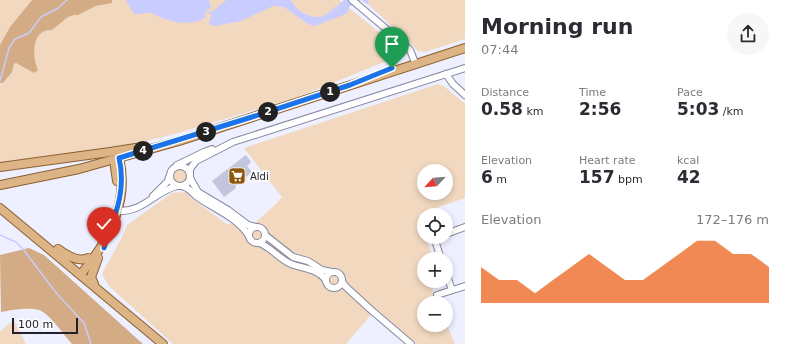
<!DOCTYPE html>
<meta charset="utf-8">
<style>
body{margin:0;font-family:"DejaVu Sans",sans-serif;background:#f7f7f7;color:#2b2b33;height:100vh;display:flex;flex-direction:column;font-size:15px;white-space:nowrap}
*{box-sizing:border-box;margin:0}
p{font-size:13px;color:#7c7c81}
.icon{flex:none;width:22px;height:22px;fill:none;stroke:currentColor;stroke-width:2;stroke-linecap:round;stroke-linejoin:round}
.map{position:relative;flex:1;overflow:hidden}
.panel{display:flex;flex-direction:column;background:#fff;width:320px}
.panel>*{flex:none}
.needle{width:26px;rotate:244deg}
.controls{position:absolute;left:417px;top:164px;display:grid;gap:8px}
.controls a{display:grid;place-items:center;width:36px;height:36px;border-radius:50%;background:#fff;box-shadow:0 2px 6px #0003;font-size:20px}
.scale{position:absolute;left:12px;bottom:10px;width:66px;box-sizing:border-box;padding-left:4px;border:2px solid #20212a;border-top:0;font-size:11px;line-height:14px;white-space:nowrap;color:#20212a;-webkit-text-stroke:3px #fefefe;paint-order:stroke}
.pin{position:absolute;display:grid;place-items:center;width:34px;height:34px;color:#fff;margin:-41px -17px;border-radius:50% 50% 50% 0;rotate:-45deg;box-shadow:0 0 4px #0007}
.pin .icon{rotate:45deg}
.km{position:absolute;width:20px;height:20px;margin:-10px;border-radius:50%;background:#222;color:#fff;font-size:11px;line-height:20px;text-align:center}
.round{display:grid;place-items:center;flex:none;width:42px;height:42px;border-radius:21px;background:#f7f7f7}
.head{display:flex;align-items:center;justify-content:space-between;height:68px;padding:0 16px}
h1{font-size:22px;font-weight:700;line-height:30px}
.metrics{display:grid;grid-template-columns:repeat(3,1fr);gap:6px;height:68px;padding:4px 16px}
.metrics div{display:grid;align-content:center}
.metrics b{font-size:17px;font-weight:700}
.metrics small{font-size:11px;font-weight:400}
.metrics p{font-size:11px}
.chart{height:112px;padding:8px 16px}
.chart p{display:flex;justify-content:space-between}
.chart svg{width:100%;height:72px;margin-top:4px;fill:#ea580c;opacity:.7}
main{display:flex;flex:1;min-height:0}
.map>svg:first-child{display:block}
</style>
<main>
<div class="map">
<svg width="465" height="344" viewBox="0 0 465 344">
<rect width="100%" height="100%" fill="#eeefff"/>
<g fill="#f1d8bf" fill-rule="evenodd">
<path d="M0,0H32L10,27L0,45Z"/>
<path d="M112,0H339L396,46L399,53L389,60L298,97L178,133L142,142L107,149L0,163V84L3,83L12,72L14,64L16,63L34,73C33,58 30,29 52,30L68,17L74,14L78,15L96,6L112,3Z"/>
<path d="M368,0H465V39L425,52L418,51L369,5Z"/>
<path d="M438,84L445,87L465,104V198L419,214L424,230V237H426L433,259H424V281L441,282L432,289L438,303H424V325H446V323L455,344H417L376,309L346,344H173L108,285L102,274L122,237L127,225L172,193L186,192L191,198L227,224L255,223L277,203L282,197L244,148ZM424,171H446V193H424Z"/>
<circle cx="180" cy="176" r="7"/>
<path d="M14,321L26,344H0V332L10,323Z"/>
</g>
<g fill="#d3ab84">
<path d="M32,0H112V3L96,6L78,15H74L68,17L52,30C31,29 32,57 38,70L34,73L16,63L14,64L12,72L3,83H0V45L10,27Z"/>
<path d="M29,248L44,255L143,344H72C65,336 49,313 39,310C29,307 11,310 1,312L0,255Z"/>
</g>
<g fill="#c9ccfe">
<path d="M126,0H209L211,8L204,11L206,17C193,26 176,23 162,18C159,17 154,14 150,13C145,12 140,15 134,14Z"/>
<path d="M227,0H291C296,13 317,22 329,14C334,10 339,4 344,0H368L369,5L361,0L349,7L348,13L315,26L308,24L284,7L273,6L241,21L215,26L210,25L209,21L212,15L209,13C217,10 219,4 227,0Z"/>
</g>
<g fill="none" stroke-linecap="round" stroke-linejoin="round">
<g stroke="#c9ccfe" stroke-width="1.5">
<path d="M202,11L210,12"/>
<path d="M323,17L336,7"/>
<path d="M0,81L9,48L15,39L29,33L41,17L58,8L67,0"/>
<path d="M0,235L16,242L23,249L57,294L84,323L91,344"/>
</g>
</g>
<path fill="#c3c5de" d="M246,155L251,162L247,166L252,172L235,186L236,188L224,197L212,181Z"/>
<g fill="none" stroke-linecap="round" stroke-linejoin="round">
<defs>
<g id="minor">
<path d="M352,0L403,43L410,50L416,65"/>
<path d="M446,74L453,84L465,95"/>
<path d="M177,165L204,152L212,149"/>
<circle cx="180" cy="176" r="10"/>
<path d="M190,174V169L196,161L233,142L465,68"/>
<path d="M190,178L198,192L228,210L248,225L256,227"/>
<path d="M181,186C189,187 191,192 196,196C214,209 237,217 249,236"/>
<path d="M153,196L168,181L169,177"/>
<path d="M118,211C144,212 154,192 177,186"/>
<circle cx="257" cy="235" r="8"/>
<path d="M446,234L465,227"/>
<path d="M265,235L293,257L308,261L322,270L332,272"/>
<path d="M434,237L441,259"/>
<path d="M259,243C271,247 279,259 291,264C301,268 320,269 326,281"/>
<circle cx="334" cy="280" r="8"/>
<path d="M446,273L452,290"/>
<path d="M342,281L345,286L370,309L411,344"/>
<path d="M437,295L465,286"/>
</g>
<g id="major">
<path d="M114,160L117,181"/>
<path d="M0,167L110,152L142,147"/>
<path d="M0,185L79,169L179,141L465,48"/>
<path d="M0,208L163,344"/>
<path d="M58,249C66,255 78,263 88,258"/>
<path d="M81,274C108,242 130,202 119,158"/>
<path d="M94,284L91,277L98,258"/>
</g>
</defs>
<use href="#minor" stroke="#8688a0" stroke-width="8"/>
<use href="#major" stroke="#8b6031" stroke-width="10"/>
<use href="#minor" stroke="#fff" stroke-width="6"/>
<use href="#major" stroke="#dcb486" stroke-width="8"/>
</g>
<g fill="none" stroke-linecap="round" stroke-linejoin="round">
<defs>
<path id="route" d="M104,248C114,218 127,191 119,158L252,117L350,85L392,68"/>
</defs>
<use href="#route" stroke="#fff" stroke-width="8"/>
<use href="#route" stroke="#1a73e8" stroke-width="5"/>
</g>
<defs>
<symbol id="supermarket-square" viewBox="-11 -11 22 22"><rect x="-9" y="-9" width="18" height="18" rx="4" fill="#8f570e" stroke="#fefefe"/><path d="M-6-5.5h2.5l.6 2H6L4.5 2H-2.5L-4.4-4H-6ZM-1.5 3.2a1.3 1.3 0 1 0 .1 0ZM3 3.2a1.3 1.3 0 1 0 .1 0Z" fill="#fff"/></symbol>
</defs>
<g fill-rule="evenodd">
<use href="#supermarket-square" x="227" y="166" width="20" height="20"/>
</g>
<g text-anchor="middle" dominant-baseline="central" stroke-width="3.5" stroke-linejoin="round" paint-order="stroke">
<g font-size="10" fill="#20212a" stroke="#fefefe" text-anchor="start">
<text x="250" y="176">Aldi</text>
</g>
</g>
</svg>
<div class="controls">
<a><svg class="needle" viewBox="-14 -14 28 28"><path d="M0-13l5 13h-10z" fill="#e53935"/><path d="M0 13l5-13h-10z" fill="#7c7c81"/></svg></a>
<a><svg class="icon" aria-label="locate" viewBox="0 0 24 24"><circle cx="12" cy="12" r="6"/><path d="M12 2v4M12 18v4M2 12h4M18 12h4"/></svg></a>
<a>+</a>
<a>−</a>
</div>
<div class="scale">100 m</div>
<div class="pin" style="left:392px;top:68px;background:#1e9e55"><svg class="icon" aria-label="arrive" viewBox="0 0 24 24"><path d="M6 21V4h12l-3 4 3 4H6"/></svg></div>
<div class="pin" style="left:104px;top:248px;background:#d93025"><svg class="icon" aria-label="check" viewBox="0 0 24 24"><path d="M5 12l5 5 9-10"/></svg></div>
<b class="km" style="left:330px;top:92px">1</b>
<b class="km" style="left:268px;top:112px">2</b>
<b class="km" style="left:206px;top:132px">3</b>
<b class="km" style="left:143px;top:151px">4</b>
</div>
<section class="panel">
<div class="head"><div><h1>Morning run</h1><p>07:44</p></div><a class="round"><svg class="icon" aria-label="share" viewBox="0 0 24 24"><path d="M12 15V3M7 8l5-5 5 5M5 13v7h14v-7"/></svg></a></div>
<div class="metrics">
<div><p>Distance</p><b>0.58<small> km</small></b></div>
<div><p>Time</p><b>2:56</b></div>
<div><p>Pace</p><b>5:03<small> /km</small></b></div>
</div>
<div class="metrics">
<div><p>Elevation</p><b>6<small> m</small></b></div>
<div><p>Heart rate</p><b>157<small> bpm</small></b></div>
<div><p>kcal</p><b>42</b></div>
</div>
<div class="chart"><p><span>Elevation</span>172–176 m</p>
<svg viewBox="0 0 160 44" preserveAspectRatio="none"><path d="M0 44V22L10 30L20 30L30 38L40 30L50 22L60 14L70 22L80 30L90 30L100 22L110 14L120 6L130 6L140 14L150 14L160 22V44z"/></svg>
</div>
</section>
</main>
